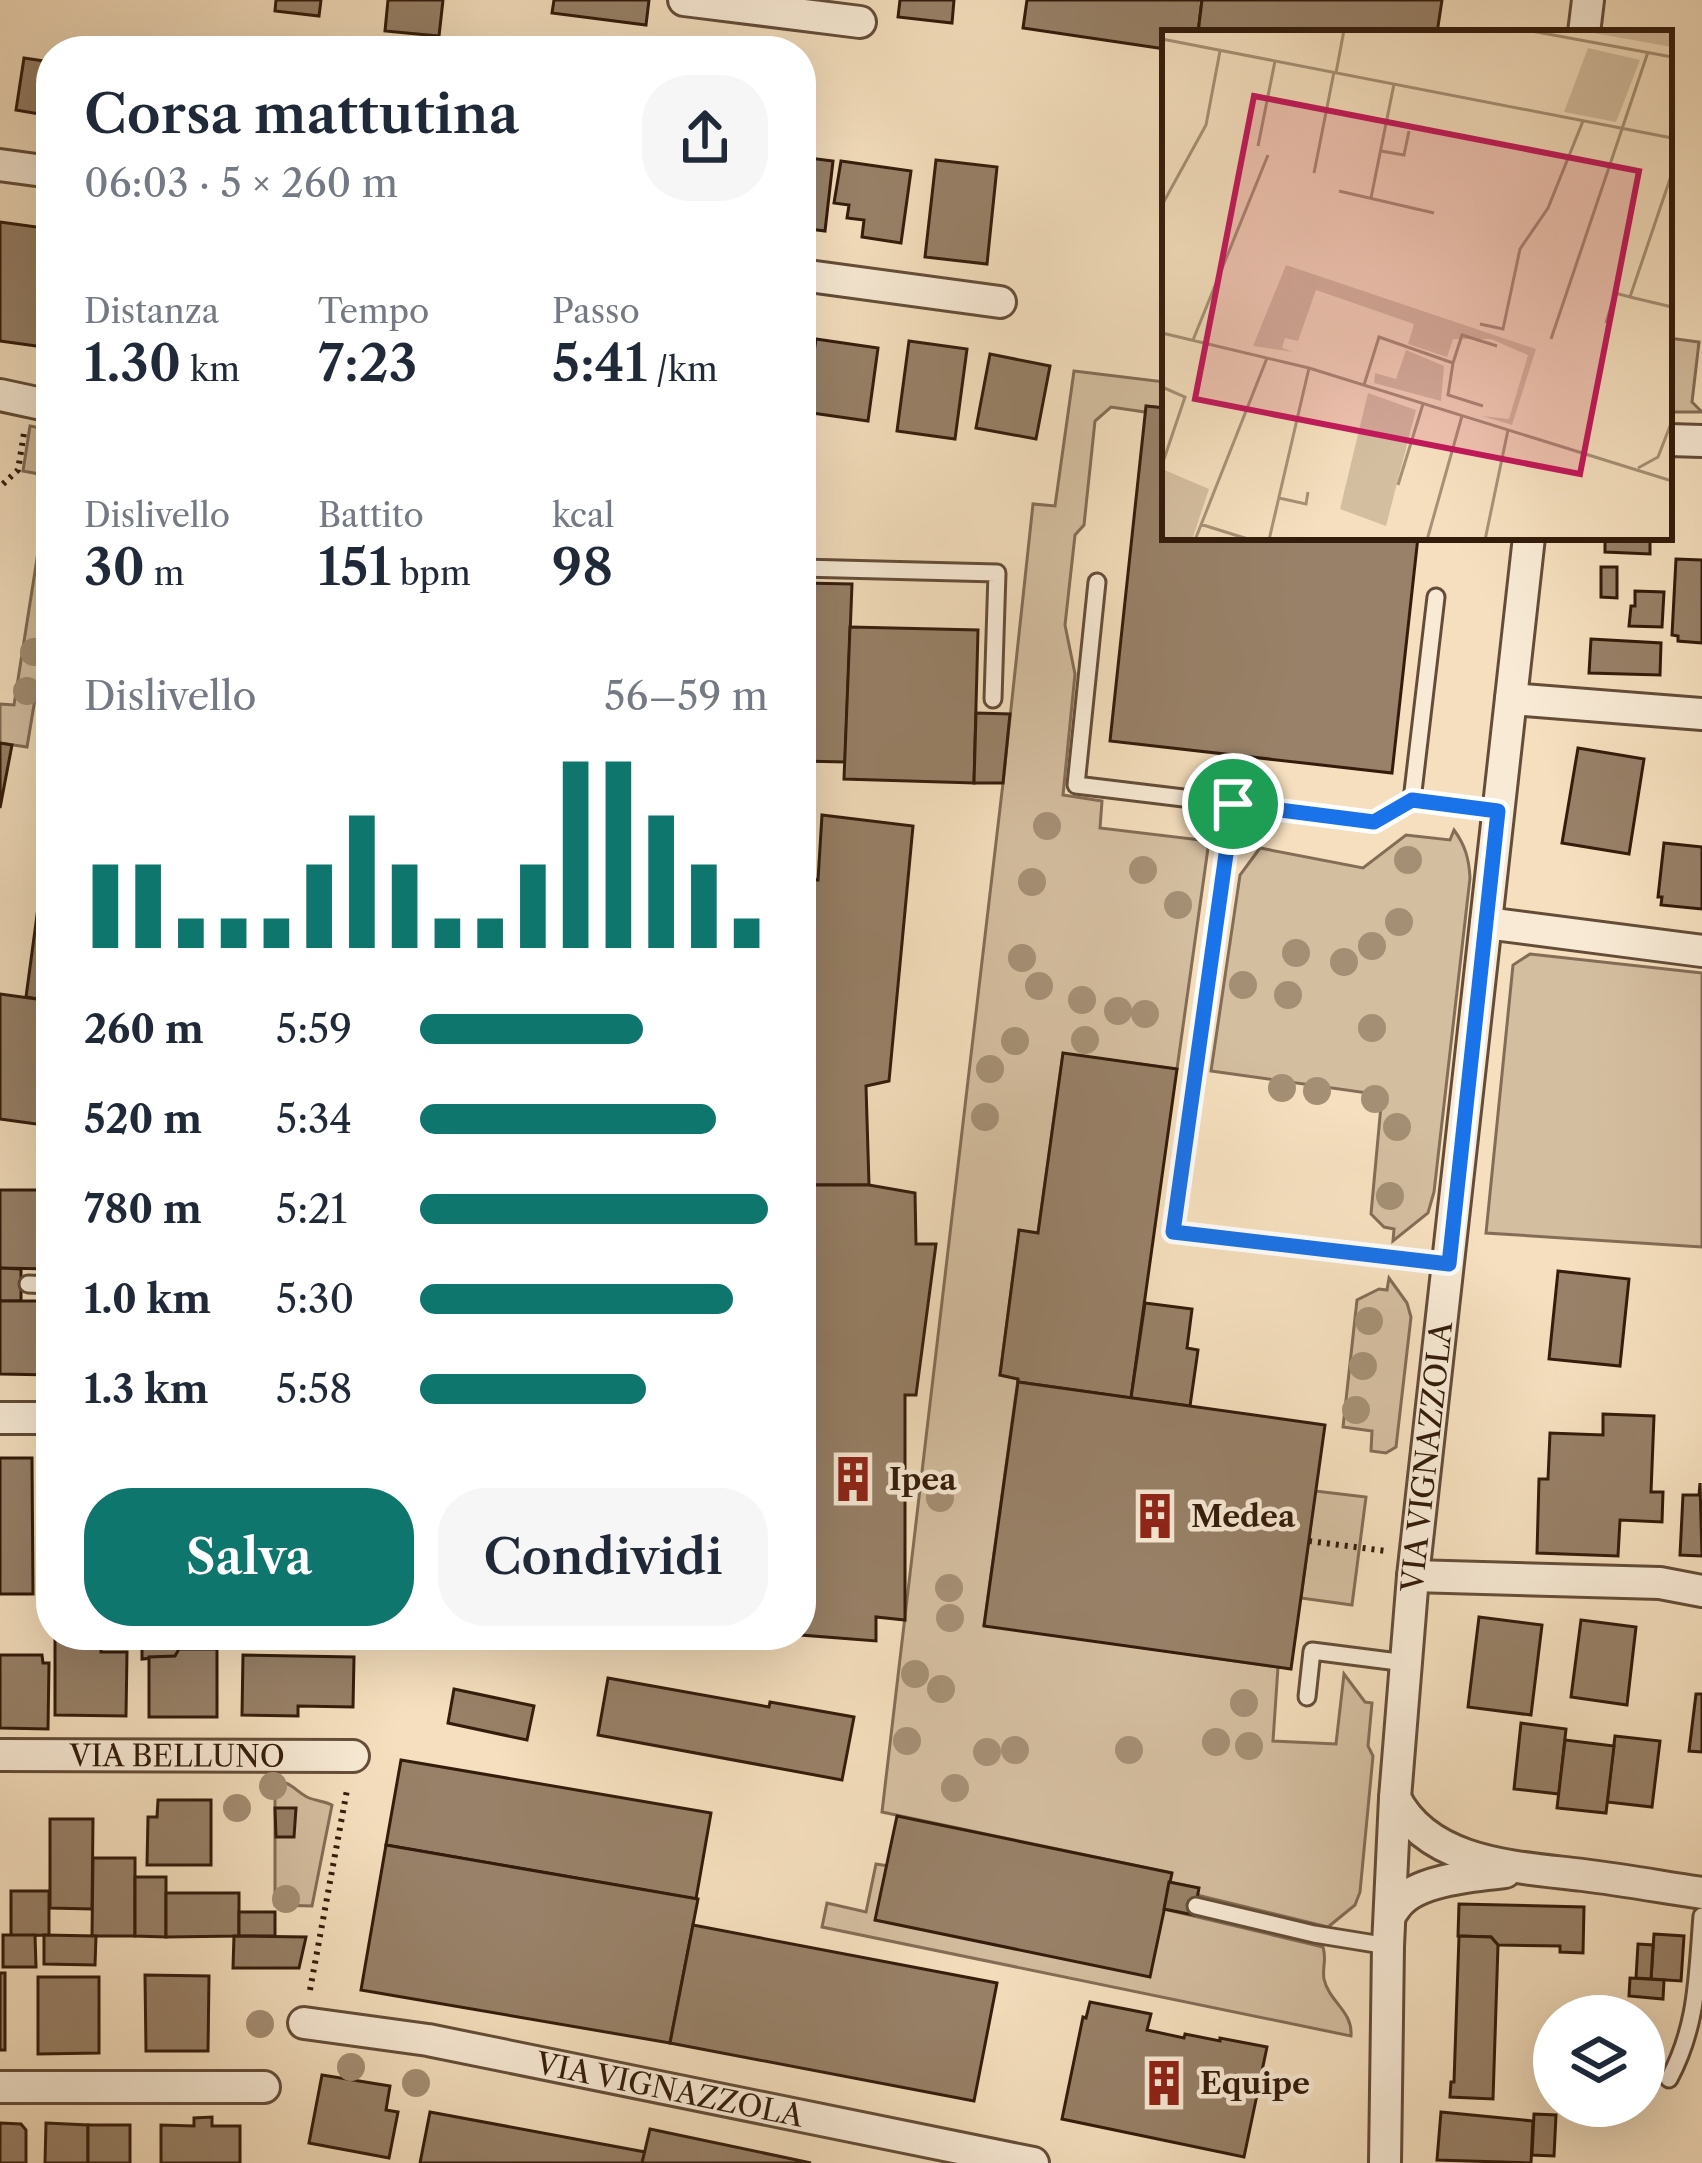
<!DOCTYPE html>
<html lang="it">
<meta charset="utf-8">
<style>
body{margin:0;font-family:"Libre Caslon Text",serif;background:#f6f6f7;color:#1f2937;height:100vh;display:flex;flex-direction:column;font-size:45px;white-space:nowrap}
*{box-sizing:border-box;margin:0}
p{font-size:39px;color:#747a83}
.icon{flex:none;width:66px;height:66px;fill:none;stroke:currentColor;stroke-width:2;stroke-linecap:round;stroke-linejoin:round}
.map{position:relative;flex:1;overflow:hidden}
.details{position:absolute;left:36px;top:36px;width:780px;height:1614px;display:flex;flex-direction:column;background:#fff;border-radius:48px;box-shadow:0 12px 48px #0002}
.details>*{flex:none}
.controls{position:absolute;left:1533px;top:1995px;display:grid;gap:24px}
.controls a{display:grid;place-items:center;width:132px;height:132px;border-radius:50%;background:#fff;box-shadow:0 12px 48px #0002;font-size:60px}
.pin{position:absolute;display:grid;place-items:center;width:102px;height:102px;color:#fff;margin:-51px;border:6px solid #fff;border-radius:50%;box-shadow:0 3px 12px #0007}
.round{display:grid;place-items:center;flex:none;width:126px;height:126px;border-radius:48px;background:#f6f6f7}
.head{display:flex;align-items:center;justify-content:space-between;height:204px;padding:0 48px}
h1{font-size:54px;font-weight:600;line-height:90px}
.figures{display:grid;grid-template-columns:repeat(3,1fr);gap:18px;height:204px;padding:12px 48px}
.figures div{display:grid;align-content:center}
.figures b{font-size:51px;font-weight:600}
.figures small{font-size:33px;font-weight:400}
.figures p{font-size:33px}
.chart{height:336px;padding:24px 48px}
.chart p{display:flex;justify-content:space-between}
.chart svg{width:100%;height:216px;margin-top:12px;stroke:#0f766e;stroke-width:6}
.action{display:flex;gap:24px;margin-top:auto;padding:24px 48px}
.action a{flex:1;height:138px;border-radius:48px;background:#0f766e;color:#fff;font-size:48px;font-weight:600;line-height:138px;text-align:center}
.action a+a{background:#f6f6f7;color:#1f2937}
ul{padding:0 48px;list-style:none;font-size:39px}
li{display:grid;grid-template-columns:192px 144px 1fr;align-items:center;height:90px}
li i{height:30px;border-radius:15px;background:#0f766e}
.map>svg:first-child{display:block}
</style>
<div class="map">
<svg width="1702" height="2163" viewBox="0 0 1702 2163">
<rect width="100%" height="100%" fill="#f5dfbe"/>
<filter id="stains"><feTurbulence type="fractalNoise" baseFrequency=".00167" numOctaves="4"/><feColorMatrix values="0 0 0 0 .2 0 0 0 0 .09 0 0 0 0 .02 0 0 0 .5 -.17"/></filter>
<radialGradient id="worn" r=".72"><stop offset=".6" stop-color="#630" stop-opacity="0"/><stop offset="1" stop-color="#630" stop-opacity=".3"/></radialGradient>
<g fill="#d4bea0" stroke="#846d56" stroke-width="3">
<path d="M1669,338L1699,342L1692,402L1702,412H1669Z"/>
<path d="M1074,371L1165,382V408L1147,406L1145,412L1111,407L1095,421L1084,525L1075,535L1065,625L1075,674L1063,795L1102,801L1100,828L1209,841L1177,1069L1063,1054L1038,1233L1019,1231L1000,1375L1018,1379L984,1625L1278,1667L1273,1741L1336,1744L1344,1674L1365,1702L1372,1703L1368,1746L1373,1756L1360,1892L1355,1905L1328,1927L1197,1895L1198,1888L1169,1882L1171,1873L882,1812L1003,783L1033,504L1055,506Z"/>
<path d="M30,426L51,430V603L27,747L0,743V704L14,705L50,476L23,471Z"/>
<path d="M1454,830C1465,845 1469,858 1470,878L1434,1192L1428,1213L1393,1241L1394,1229L1384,1227L1371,1214L1382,1095L1211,1071L1240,875L1260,848L1363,868L1406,835L1450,840Z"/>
<path d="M1530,954L1702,973V1247L1486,1233L1513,965Z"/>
<path d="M1389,1278L1407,1303L1411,1317L1396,1447L1386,1453L1371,1451L1372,1431L1343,1427L1357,1300L1379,1289L1387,1290Z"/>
<path d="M1315,1491L1366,1497L1352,1605L1301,1598Z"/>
<path d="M275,1781C291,1781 294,1790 307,1797C315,1801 325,1801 332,1805L312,1906L275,1905Z"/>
<path d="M876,1864L1164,1909L1323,1947C1327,1960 1322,1967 1324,1979C1329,2002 1353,2011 1351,2036L822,1927L827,1903L866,1912Z"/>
</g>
<g fill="#988168" stroke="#331c0b" stroke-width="3">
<path d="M276,0H321L319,16L275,11Z"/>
<path d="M388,0H443L439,36L385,31Z"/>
<path d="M554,0H649L646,25L552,13Z"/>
<path d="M900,0H954L952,23L898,17Z"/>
<path d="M1027,0H1202L1198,33H1165V49L1023,28Z"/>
<path d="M1202,0H1442L1437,33H1198Z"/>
<path d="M24,58L51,62V116L16,110Z"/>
<path d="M801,157L833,161L825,231L801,228Z"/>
<path d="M936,160L997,167L987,264L925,257Z"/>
<path d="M841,161L911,171L901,243L862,237L864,220L847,218L849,205L834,203Z"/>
<path d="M0,222L51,229V348L0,341Z"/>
<path d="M816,339L878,348L868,421L805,412Z"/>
<path d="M909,341L967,349L955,439L897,431Z"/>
<path d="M990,354L1050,366L1036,439L976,428Z"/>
<path d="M1146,406L1165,408V537H1418L1392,773L1110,741Z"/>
<path d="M1605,537H1650V554L1605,552Z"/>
<path d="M1676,559L1702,560V643L1678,641V636L1672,635Z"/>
<path d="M1601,567H1617V598L1601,597Z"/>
<path d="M801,583L852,584L845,762L801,761Z"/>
<path d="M1635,591L1664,592L1662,627L1629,626L1631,606H1635Z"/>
<path d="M850,627L978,630L974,783L844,779Z"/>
<path d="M1591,639L1661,643L1660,675L1589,673Z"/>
<path d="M976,713L1010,714L1003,783H974Z"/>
<path d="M0,743L12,745L0,808Z"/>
<path d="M1578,748L1644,759L1629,854L1562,843Z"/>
<path d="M51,811V1001L26,997Z"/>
<path d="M822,815L913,826L889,1081L866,1086L869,1185H801V878L818,880Z"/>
<path d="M1664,843L1702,847V909L1661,905L1662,897H1658Z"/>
<path d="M0,994L51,1001V1126L0,1119Z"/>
<path d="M1063,1053L1177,1069L1131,1398L1018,1382V1379L1000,1375L1019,1230L1038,1233Z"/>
<path d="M801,1185H869L915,1193L916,1244H936L916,1395H905V1620L876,1617V1641L801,1635Z"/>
<path d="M0,1190H51V1269L0,1268Z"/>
<path d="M0,1268L21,1269V1301H0Z"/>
<path d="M1558,1271L1629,1279L1620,1366L1549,1359Z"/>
<path d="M0,1301H51V1375L0,1374Z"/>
<path d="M1145,1303L1192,1309L1187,1348L1198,1350L1190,1406L1131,1398Z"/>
<path d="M1018,1382L1325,1425L1291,1669L984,1626Z"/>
<path d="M1603,1414L1654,1416L1651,1492H1663L1662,1522L1620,1520L1618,1556L1537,1553L1539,1479H1548L1550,1433L1603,1435Z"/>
<path d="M0,1458H32L33,1594H0Z"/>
<path d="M1700,1483L1702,1556L1680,1555L1683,1495H1699Z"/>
<path d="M1479,1617L1542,1625L1531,1715L1468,1707Z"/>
<path d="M1581,1620L1636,1627L1627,1705L1571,1697Z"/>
<path d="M55,1635H102L101,1652H127L126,1716L55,1715Z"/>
<path d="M142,1635H179V1652L175,1656L142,1659Z"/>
<path d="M179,1649H217V1717H149V1657L175,1656Z"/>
<path d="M0,1655H42L43,1663H49L48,1729L0,1728Z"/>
<path d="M243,1655L354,1657L353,1707L298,1706V1716L242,1715Z"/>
<path d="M608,1678L769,1707L770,1702L854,1717L842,1780L598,1735Z"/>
<path d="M454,1689L534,1706L527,1740L448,1723Z"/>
<path d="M1696,1694H1702V1752L1689,1751Z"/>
<path d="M1521,1723L1566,1729L1559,1794L1514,1789Z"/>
<path d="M1615,1736L1660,1741L1652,1807L1607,1802Z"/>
<path d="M1565,1740L1614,1746L1606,1813L1557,1808Z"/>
<path d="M401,1760L711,1813L696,1899L386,1845Z"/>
<path d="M158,1800H211V1865H147L148,1817H157Z"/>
<path d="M275,1808H296L294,1837H276Z"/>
<path d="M897,1816L1172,1873L1150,1977L875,1920Z"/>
<path d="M50,1819H93L92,1909L50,1908Z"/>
<path d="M386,1845L698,1899L670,2043L361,1990Z"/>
<path d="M93,1858H135V1936H92Z"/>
<path d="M135,1877H166V1937L135,1936Z"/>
<path d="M1169,1882L1199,1888L1194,1915L1164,1909Z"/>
<path d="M11,1891H49V1935L11,1936Z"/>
<path d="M166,1893H239V1936L166,1937Z"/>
<path d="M1459,1904L1584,1907L1583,1953L1560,1952V1946L1498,1945L1491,1937L1458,1936Z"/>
<rect x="239" y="1912" width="36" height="24"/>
<path d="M693,1925L997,1983L974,2101L670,2043Z"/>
<path d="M1654,1934L1684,1936L1681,1981L1651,1979Z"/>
<path d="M3,1935H35L36,1967H3Z"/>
<path d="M44,1935L96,1936L95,1965L44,1964Z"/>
<path d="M234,1936L306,1937L299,1968H233Z"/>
<path d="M1459,1936L1491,1937L1498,1945L1493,2099L1450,2097L1451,2082H1454Z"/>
<path d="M1638,1944L1653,1945L1651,1979L1636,1978Z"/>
<rect x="0" y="1973" width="5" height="77"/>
<path d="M145,1975L209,1976L208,2051H146Z"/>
<path d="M38,1977H99V2053L38,2054Z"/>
<path d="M1630,1978L1664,1980L1663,1999L1629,1996Z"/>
<path d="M1090,2002L1151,2014L1147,2030L1184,2038L1185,2034L1220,2041V2038L1267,2047L1244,2157L1062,2119L1083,2017L1086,2018Z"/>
<path d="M322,2075L390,2086L386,2110L398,2112L389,2158L309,2143Z"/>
<path d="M430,2112L645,2152L642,2163H420Z"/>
<path d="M1441,2112L1533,2121L1531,2163L1437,2160Z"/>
<path d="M1534,2114L1556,2115L1554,2156L1532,2155Z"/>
<path d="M212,2117V2126H240V2163H161V2125L194,2126V2118Z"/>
<path d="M0,2123L21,2124L26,2130V2163H0Z"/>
<path d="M46,2123L88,2125V2163H45Z"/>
<rect x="88" y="2125" width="42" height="38"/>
<path d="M650,2129L811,2163H642Z"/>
</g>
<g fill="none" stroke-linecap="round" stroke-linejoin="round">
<defs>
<g id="lane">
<path d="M801,568L997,573L993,699"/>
<path d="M1097,582L1076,785L1233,804L1173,1232L1449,1264"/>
<path d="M1412,800L1498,811"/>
<path d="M1233,804L1374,822L1412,800L1436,597"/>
<path d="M28,1284L51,1285"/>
<path d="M1307,1697L1312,1651L1406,1663"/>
<path d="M1196,1906L1314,1934L1388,1946"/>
<path d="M1669,2079C1698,2025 1697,1975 1702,1916"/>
</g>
<g id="street">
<path d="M684,0L860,22"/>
<path d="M1584,33L1588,0"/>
<path d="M0,165L51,172"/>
<path d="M801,275L1000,302"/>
<path d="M0,395L51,406"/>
<path d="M1669,440L1702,441"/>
<path d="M1511,699L1702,714"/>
<path d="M1486,923L1702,951"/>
<path d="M0,1418H51"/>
<path d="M1413,1576L1660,1583L1702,1591"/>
<path id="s1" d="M0,1755L353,1756"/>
<path d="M1395,1798C1429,1865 1518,1867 1583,1875C1623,1880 1662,1887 1702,1893"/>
<path d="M1390,1915C1394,1910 1397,1904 1402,1900C1423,1880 1476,1875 1505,1872"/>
<path id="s2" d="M304,2023L428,2040L1033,2163"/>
<path d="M0,2087H264"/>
<path id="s3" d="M1385,2163L1388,1946L1395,1798L1413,1576L1529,537"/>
</g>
</defs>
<use href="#lane" stroke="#644d38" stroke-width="21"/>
<use href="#street" stroke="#644d38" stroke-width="36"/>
<g stroke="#331c0b" stroke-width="6" stroke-dasharray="3 6" stroke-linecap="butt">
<path d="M3,484L18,470L24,433"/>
<path d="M1309,1541L1386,1551"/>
<path d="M310,1990L347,1790"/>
</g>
<use href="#lane" stroke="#f8ead5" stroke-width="15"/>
<use href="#street" stroke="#f8ead5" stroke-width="30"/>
</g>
<g fill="#a58f74">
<circle cx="34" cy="652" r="14"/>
<circle cx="27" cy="691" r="14"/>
<circle cx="1047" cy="826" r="14"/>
<circle cx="1408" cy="860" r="14"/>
<circle cx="1143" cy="870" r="14"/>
<circle cx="1032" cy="882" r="14"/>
<circle cx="1178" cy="905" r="14"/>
<circle cx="1399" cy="922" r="14"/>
<circle cx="1372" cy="946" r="14"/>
<circle cx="1296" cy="953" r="14"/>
<circle cx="1022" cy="958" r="14"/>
<circle cx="1344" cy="962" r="14"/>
<circle cx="1243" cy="985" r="14"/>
<circle cx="1039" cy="986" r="14"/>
<circle cx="1288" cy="995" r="14"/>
<circle cx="1082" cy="1000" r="14"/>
<circle cx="1118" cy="1011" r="14"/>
<circle cx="1145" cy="1014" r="14"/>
<circle cx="1372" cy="1028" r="14"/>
<circle cx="1085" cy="1040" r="14"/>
<circle cx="1015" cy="1041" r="14"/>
<circle cx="990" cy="1069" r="14"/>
<circle cx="1282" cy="1088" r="14"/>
<circle cx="1317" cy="1091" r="14"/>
<circle cx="1375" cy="1099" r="14"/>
<circle cx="985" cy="1117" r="14"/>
<circle cx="1397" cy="1127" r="14"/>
<circle cx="1390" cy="1196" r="14"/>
<circle cx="1369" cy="1321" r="14"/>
<circle cx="1363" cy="1366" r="14"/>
<circle cx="1356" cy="1410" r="14"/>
<circle cx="940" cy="1498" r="14"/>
<circle cx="949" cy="1588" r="14"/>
<circle cx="950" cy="1618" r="14"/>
<circle cx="915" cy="1674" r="14"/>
<circle cx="941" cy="1689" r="14"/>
<circle cx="1244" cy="1703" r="14"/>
<circle cx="907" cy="1741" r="14"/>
<circle cx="1216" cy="1742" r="14"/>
<circle cx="1249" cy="1746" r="14"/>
<circle cx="1015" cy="1750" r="14"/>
<circle cx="1129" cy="1750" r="14"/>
<circle cx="987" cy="1752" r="14"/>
<circle cx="273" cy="1786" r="14"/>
<circle cx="955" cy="1788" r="14"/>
<circle cx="237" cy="1808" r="14"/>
<circle cx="286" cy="1899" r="14"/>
<circle cx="260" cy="2024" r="14"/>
<circle cx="351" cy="2067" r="14"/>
<circle cx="416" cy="2083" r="14"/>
</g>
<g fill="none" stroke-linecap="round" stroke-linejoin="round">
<defs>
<path id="route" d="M1412,800L1498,811L1449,1264L1173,1232L1233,804L1374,822Z"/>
</defs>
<use href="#route" stroke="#fff" stroke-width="24"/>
<use href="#route" stroke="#1a73e8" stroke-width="15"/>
</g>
<defs>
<symbol id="building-bare" viewBox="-9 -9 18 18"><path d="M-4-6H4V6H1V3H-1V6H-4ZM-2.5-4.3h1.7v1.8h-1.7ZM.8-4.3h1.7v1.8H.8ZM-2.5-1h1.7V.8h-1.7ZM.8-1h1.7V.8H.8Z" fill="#8f2418" stroke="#f8ead5" stroke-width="2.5" paint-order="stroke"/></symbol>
</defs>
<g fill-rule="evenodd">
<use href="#building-bare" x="820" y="1446" width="66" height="66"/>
<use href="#building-bare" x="1122" y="1483" width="66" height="66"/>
<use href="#building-bare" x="1131" y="2050" width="66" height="66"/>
</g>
<g text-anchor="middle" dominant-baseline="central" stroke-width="9" stroke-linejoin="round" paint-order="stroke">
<g font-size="30" fill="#331c0b" stroke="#f8ead5">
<text stroke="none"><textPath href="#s3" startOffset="708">VIA VIGNAZZOLA</textPath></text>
<text stroke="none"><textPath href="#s1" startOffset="177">VIA BELLUNO</textPath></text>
<text stroke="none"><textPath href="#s2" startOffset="372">VIA VIGNAZZOLA</textPath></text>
</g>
<g font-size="30" font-weight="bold" fill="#331c0b" stroke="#f8ead5" text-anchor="start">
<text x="889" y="1479">Ipea</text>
<text x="1191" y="1516">Medea</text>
<text x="1200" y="2083">Equipe</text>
</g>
</g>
<g transform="translate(1162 30)">
<rect width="510" height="510" fill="#f5dfbe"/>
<path d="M415,0H510V17ZM426,18L478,30L454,92L402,82ZM124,235L374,319L350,395L320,386L347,389L366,325L329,309H291L285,327L246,314L252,294L154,260L136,311L123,308L120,318L132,322L91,316ZM244,320L282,336L279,371L212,353L213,343L234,349ZM206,363L254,380L224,496L178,479ZM0,439L47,459L30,510H0Z" fill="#d4bea0"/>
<path fill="none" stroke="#a79176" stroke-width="3" d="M364,0L510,27M0,9L510,108M174,43L182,0M96,116L113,31M219,121L242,125L247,101M152,143L172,42M177,161L272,183M209,168L232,54M0,175L44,95L58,21M468,267L510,277M444,293L453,263L468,267L510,143M318,294L341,299L358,219L386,178L421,91M0,303L147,338L510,451M389,309L486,22M31,310L106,125M291,333L286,365L321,376M202,355L217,307L291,333L300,305L335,316M0,357L23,367L0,435M476,438L496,427L510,391M236,455L261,374M117,468L144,474L146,462M38,494L89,510M33,510L105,328M107,510L147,338M265,510L300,386M323,510L346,400"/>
<path fill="#c2185b" fill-opacity="0.15" stroke="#c2185b" stroke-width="6" d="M92,66L477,141L418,444L33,369Z"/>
<rect width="510" height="510" fill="none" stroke="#331c0b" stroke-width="6"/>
</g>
<rect width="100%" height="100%" filter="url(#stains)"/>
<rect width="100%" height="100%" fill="url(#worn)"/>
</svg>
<div class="controls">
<a><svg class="icon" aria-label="layers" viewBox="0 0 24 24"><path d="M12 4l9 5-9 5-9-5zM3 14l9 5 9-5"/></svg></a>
</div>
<div class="pin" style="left:1233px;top:804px;background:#1e9e55"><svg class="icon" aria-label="arrive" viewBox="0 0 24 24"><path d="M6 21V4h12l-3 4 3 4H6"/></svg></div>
<section class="details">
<div class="head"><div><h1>Corsa mattutina</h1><p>06:03 · 5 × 260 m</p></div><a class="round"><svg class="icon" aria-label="share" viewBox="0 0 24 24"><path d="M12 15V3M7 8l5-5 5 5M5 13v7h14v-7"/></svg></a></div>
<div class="figures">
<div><p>Distanza</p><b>1.30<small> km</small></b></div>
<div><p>Tempo</p><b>7:23</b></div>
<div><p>Passo</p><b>5:41<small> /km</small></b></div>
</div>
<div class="figures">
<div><p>Dislivello</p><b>30<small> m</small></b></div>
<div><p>Battito</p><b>151<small> bpm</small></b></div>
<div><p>kcal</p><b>98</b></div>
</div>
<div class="chart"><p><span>Dislivello</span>56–59 m</p>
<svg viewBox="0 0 160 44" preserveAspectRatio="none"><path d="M5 44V27M15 44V27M25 44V38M35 44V38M45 44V38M55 44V27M65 44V17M75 44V27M85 44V38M95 44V38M105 44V27M115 44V6M125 44V6M135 44V17M145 44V27M155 44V38"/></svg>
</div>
<ul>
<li><b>260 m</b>5:59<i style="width:64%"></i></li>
<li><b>520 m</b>5:34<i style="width:85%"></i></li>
<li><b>780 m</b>5:21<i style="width:100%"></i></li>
<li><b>1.0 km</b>5:30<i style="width:90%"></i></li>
<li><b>1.3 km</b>5:58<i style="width:65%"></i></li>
</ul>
<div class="action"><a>Salva</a><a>Condividi</a></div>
</section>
</div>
